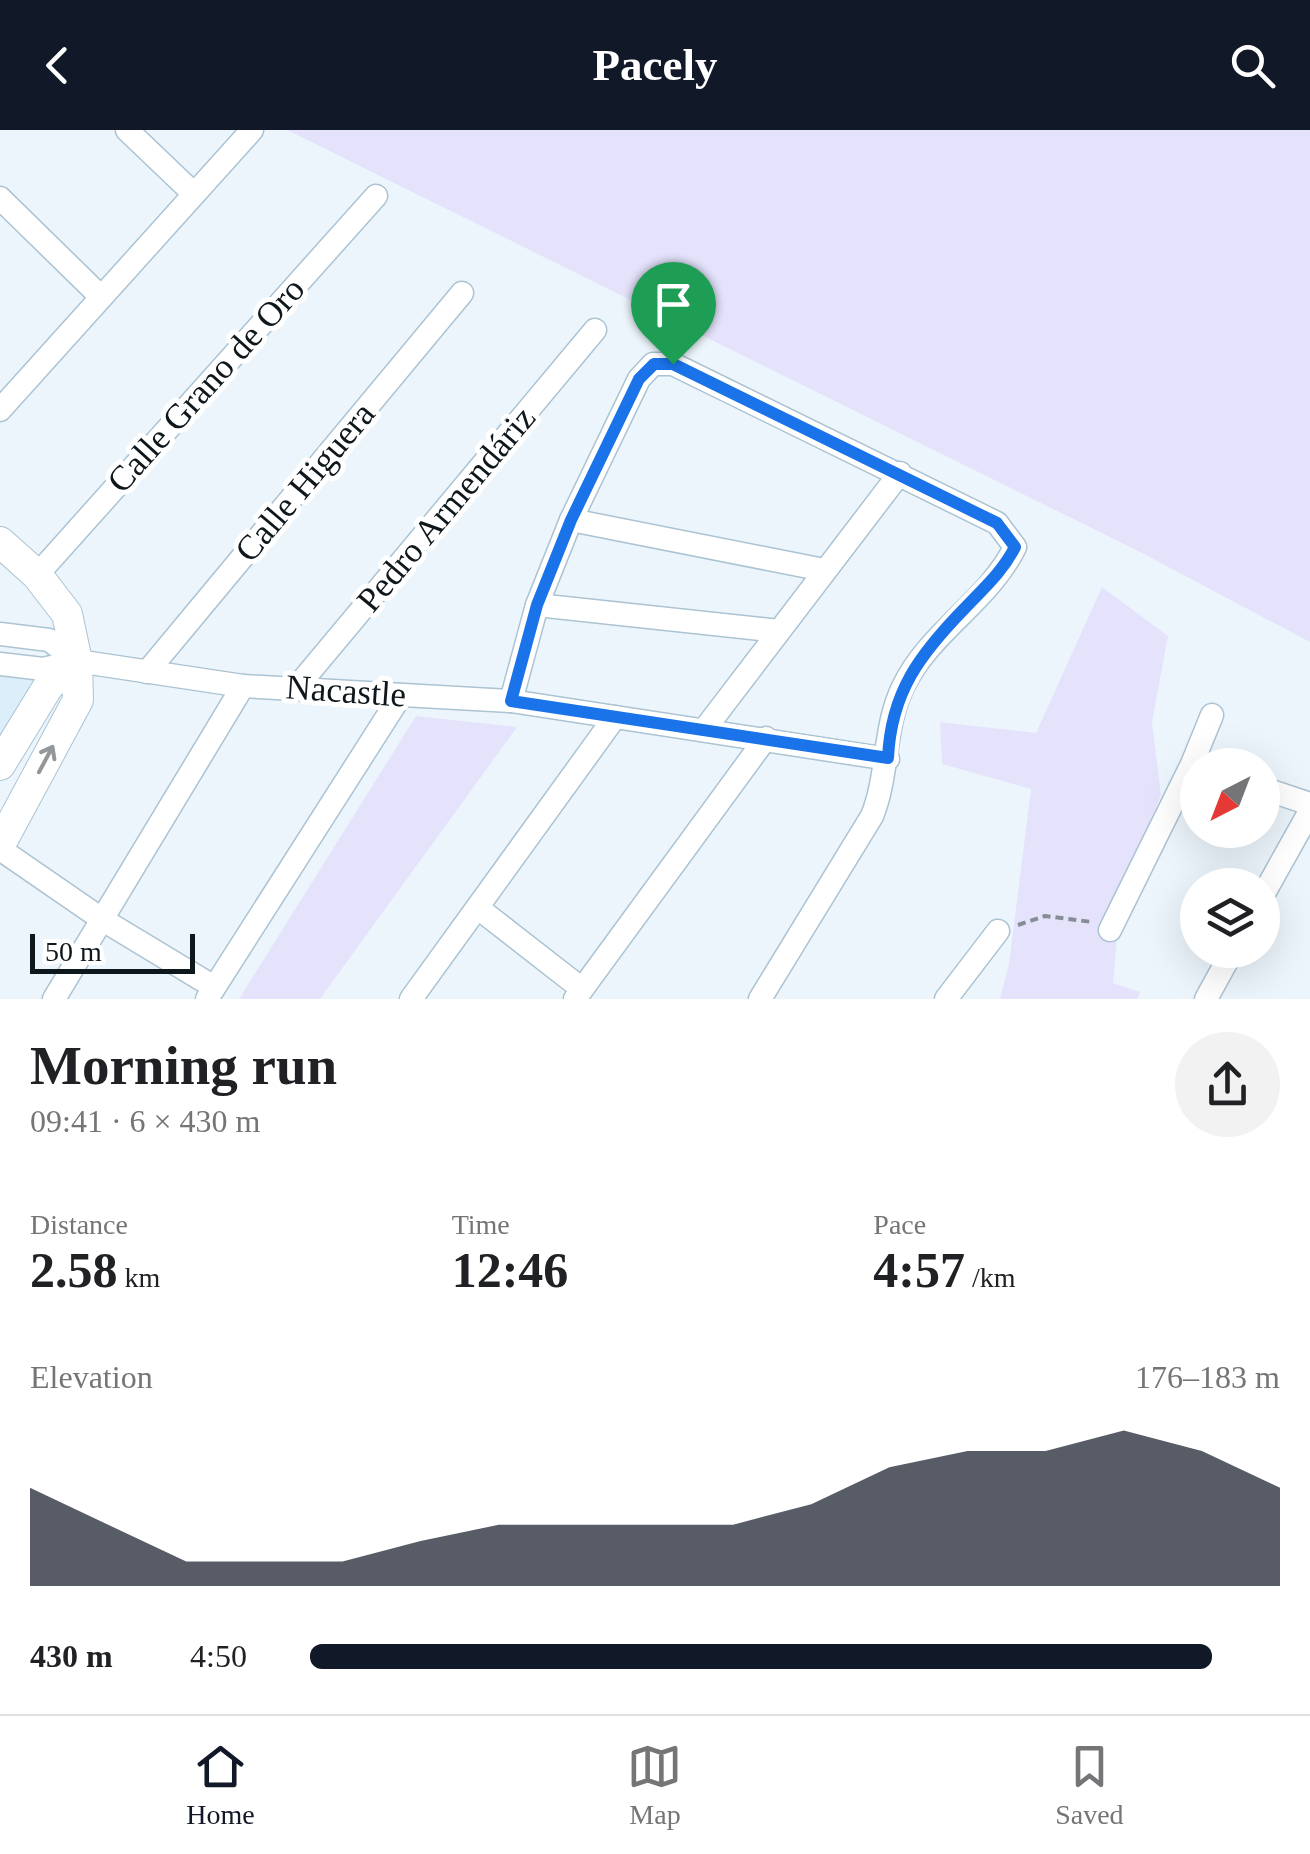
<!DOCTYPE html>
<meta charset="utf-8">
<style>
body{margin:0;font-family:"Times New Roman",serif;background:#f2f2f2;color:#202124;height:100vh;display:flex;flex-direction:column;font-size:38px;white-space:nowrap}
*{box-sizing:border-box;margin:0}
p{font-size:32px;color:#757577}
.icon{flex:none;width:55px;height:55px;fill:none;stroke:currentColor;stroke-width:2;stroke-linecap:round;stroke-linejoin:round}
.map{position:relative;height:869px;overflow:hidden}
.panel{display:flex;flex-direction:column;background:#fff;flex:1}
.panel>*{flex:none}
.needle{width:65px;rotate:222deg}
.buttons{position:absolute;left:1180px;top:618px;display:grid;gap:20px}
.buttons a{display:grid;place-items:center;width:100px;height:100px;border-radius:50%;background:#fff;box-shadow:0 10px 40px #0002;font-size:50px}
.scale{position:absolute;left:30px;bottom:25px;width:165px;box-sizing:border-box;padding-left:10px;border:5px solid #0e171c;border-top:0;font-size:28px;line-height:35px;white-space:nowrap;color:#0e171c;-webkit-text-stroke:8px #fff;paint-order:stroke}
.pin{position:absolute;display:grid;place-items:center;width:85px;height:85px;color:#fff;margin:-102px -42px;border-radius:50% 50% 50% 0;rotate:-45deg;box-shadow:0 0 10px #0007}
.pin .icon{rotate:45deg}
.round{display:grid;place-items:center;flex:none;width:105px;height:105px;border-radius:52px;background:#f2f2f2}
.headline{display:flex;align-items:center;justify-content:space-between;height:170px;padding:0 30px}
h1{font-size:55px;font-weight:600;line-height:75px}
.metrics{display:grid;grid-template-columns:repeat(3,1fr);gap:15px;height:170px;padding:10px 30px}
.metrics div{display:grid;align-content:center}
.metrics b{font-size:50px;font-weight:600}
.metrics small{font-size:28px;font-weight:400}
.metrics p{font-size:28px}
.chart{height:280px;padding:20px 30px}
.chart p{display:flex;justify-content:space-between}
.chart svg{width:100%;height:180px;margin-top:10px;fill:#111827;opacity:.7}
ul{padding:0 30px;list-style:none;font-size:32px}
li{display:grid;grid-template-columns:160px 120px 1fr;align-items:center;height:75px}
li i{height:25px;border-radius:12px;background:#111827}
header{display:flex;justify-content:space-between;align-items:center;height:130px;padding:0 30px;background:#111827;color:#fff;font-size:45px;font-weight:600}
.menu{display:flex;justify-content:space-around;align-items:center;height:140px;border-top:2px solid #e0e0e0;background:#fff;font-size:28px;color:#757577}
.menu a{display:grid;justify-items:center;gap:5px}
.menu .active{color:#111827}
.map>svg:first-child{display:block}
</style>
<header><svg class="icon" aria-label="back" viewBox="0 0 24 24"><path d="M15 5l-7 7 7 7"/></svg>Pacely<svg class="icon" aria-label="search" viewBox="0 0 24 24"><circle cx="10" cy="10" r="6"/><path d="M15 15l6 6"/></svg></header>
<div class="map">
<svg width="1310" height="869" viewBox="0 0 1310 869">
<rect width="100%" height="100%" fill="#ecf5fc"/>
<path fill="#dbeefa" d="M0,541L44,547L0,616Z"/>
<g fill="#e5e3fc">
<path d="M287,0H1310V512L1140,422Z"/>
<path d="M1102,457L1168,506L1152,592L1161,665L1121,760L1113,853L1140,862L1137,869H1000L1009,834L1031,659L942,634L940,592L1036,603Z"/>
<path d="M416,586L517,597L320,869H239Z"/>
</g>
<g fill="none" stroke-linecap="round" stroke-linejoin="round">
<defs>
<g id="street">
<path d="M127,0L193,63"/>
<path d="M0,68L101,167"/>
<path d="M0,280L252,0"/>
<path d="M571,390L824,440"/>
<path d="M37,445L376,66"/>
<path d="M537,475L779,501"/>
<path d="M0,504L49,510L77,531"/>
<path d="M0,534L43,539L77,531L243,556L511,571L888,629"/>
<path d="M147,542L462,163"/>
<path d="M297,557L595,200"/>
<path d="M511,571L537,475L571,390L639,249L653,234H673L997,393L1015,417C989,471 929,502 903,557C883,598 889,644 872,686L760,869"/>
<path d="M704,600L900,343"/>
<path d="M1262,658L1310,674"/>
<path d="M0,719L103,790L214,857"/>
<path d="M1262,767L1310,681"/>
<path d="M478,778L582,859"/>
<path d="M1110,800L1192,634L1212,585"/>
<path d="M54,869L243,556"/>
<path d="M207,869L401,565"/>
<path d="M411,869L615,587"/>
<path d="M575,869L766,608"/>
<path d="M946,869L998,801"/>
<path d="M1206,869L1233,820"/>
</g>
<g id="secondary">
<path d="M0,412L37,445L67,484L77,531L78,570L0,715"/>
<path d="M0,635L49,555L77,531"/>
</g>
</defs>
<use href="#street" stroke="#abc3d2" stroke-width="25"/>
<use href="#secondary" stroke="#abc3d2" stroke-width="32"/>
<path stroke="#858e94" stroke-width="4" stroke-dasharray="8 5" stroke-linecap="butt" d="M1018,795L1045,786L1092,792"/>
<use href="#street" stroke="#fff" stroke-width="22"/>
<use href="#secondary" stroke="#fff" stroke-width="30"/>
</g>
<defs><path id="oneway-shaft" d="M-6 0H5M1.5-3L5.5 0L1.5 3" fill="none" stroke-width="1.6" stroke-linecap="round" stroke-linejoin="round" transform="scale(2.5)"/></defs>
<use stroke="#939799" href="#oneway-shaft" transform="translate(46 629) rotate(-62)"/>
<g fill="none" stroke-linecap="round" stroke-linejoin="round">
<defs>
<path id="route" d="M654,234H673L997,393L1015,417C1003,441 984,458 965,478C920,524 891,562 888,628L511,571L537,475L571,390L639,249Z"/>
</defs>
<use href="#route" stroke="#fff" stroke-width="20"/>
<use href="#route" stroke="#1a73e8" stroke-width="12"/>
</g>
<g text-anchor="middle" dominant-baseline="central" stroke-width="10" stroke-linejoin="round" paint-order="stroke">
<g font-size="35" fill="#0e171c" stroke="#fff">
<text transform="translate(206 255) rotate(-48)">Calle Grano de Oro</text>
<text transform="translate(305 352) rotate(-50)">Calle Higuera</text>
<text transform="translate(446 379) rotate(-50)">Pedro Armendáriz</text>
<text transform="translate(346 561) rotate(4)">Nacastle</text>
</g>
</g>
</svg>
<div class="buttons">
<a><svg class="needle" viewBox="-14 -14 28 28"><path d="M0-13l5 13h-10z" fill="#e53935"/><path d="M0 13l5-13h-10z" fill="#757577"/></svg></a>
<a><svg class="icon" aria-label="layers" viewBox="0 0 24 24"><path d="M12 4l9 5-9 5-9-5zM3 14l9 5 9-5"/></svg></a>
</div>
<div class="scale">50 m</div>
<div class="pin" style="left:673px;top:234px;background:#1e9e55"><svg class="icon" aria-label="arrive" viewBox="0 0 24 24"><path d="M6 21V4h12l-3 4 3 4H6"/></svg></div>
</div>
<section class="panel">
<div class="headline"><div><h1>Morning run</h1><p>09:41 · 6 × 430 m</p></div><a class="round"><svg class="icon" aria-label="share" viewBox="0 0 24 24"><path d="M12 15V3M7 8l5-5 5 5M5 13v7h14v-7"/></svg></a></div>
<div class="metrics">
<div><p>Distance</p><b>2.58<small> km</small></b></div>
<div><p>Time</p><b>12:46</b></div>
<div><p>Pace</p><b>4:57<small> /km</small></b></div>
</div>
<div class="chart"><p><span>Elevation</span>176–183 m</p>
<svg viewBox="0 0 160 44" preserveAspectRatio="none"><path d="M0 44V20L10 29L20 38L30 38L40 38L50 33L60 29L70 29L80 29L90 29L100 24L110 15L120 11L130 11L140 6L150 11L160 20V44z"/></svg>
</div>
<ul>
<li><b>430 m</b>4:50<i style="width:93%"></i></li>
</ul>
</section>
<nav class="menu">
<a class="active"><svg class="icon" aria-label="home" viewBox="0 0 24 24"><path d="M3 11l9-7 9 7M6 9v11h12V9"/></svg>Home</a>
<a><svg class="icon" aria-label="map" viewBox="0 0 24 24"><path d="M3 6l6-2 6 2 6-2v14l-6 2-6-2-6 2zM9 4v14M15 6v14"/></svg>Map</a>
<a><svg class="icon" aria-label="saved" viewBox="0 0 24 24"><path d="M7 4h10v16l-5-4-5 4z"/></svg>Saved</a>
</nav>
